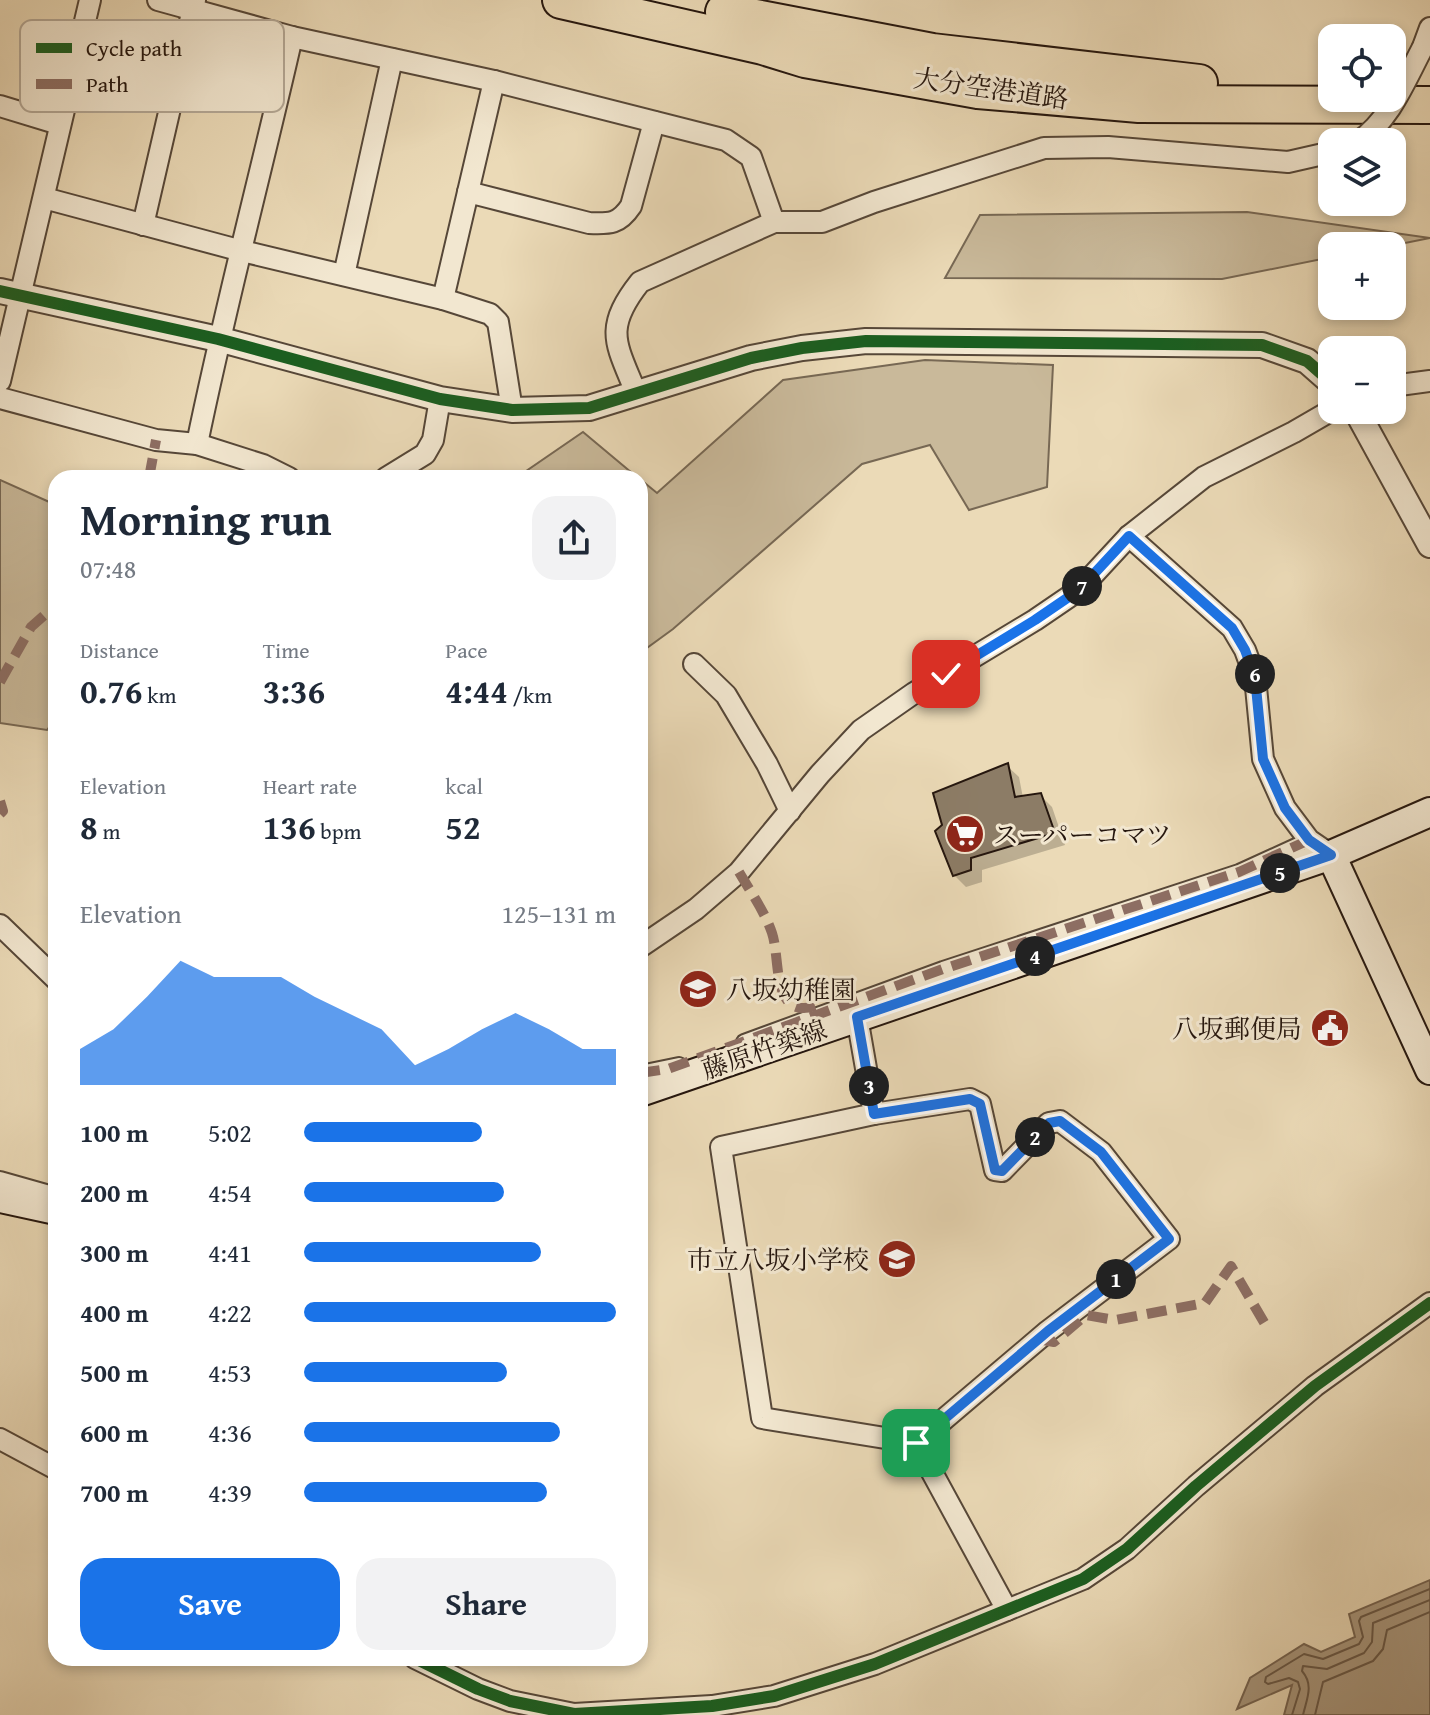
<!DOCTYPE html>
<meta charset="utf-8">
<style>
body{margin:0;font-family:"Gentium Book Plus","Noto Serif JP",serif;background:#f2f2f3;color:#1f2937;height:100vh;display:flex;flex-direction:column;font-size:30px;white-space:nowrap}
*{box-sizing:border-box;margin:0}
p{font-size:26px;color:#747a83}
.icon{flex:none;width:44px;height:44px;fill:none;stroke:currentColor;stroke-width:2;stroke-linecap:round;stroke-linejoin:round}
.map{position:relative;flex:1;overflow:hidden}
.drawer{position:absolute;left:48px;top:470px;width:600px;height:1196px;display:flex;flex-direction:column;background:#fff;border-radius:24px;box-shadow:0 4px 12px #0003}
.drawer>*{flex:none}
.fabs{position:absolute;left:1318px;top:24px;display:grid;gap:16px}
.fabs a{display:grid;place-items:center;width:88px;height:88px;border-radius:16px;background:#fff;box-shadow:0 4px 12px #0003;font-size:40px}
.pin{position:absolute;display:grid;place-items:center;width:68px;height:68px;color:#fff;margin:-34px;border-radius:16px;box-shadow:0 4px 12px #0006}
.km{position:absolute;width:40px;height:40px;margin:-20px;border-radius:50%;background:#222;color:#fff;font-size:22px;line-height:40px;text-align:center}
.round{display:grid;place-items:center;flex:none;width:84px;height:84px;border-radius:24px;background:#f2f2f3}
.head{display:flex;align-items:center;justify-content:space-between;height:136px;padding:0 32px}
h1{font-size:44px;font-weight:700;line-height:60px}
.figures{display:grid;grid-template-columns:repeat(3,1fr);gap:12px;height:136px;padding:8px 32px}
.figures div{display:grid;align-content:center}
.figures b{font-size:34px;font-weight:700}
.figures small{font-size:22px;font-weight:400}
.figures p{font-size:22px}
.chart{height:224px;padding:16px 32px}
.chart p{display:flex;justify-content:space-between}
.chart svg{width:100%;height:144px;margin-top:8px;fill:#1a73e8;opacity:.7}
.primary-button{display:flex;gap:16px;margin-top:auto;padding:16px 32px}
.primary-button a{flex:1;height:92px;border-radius:24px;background:#1a73e8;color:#fff;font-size:32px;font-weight:700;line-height:92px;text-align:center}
.primary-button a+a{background:#f2f2f3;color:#1f2937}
ul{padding:0 32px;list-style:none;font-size:26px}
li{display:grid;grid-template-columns:128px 96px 1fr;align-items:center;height:60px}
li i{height:20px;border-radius:10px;background:#1a73e8}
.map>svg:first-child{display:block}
</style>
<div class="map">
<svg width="1430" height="1715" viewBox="0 0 1430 1715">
<rect width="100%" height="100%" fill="#ebdab7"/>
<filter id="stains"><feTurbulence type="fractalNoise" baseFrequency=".0025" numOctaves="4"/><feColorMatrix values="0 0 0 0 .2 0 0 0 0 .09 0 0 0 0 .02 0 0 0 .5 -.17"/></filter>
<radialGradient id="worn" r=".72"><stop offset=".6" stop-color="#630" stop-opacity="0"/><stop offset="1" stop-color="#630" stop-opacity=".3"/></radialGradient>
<g fill="#c9b99a" stroke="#776854" stroke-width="2">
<path d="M1247,212L1430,238L1390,246H1332V257L1222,279L945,278L980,215Z"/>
<path d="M925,360L1053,365L1047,487L969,510L930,445L862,464L673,629L640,653V479L657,493L783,380Z"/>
<path d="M583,432L638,478H516Z"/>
<path d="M0,480L56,505V718L47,730L0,723Z"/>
</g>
<path fill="#a8977e" stroke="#746351" stroke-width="2" d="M1430,1580V1715H1284L1292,1685L1237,1709L1250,1678L1304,1644L1321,1652L1355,1637L1349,1614Z"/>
<path fill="#0003" d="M1007,766L1019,777L1023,798L1040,795L1052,807L1065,845L982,870V882L966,887L954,875L944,825Z"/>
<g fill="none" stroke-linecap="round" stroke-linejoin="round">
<g stroke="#665646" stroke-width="2">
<path d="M1292,1715L1300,1689L1298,1682L1289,1678L1268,1684L1265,1682L1266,1677L1304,1654L1323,1659L1359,1644L1363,1637L1359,1621L1361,1617L1430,1589"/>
<path d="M1303,1715C1307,1698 1314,1685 1302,1671L1303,1666L1327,1669L1364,1653L1372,1642L1373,1623L1430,1600"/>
<path d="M1315,1715L1323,1682L1373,1661L1383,1649L1387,1630L1430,1612"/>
</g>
</g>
<path fill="#8c7c66" stroke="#25160e" stroke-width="2" d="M1008,763L1015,797L1041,793L1055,833L971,858V870L953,876L935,831L942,825L933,793Z"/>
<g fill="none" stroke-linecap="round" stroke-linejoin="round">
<defs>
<g id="pedestrian">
<path d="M744,1042L943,969L1239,872L1309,840"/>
<path d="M640,1073L679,1065"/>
</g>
<g id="minor">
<path d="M158,0L292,37L494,81L726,140L751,157L774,222"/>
<path d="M1423,47L1430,28"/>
<path d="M0,106L59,124"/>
<path d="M468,192L589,223C610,224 619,224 631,206L654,122"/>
<path d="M44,198L242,251L443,299L490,314L498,322L512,410"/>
<path d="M143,225L195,0"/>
<path d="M344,275L392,59"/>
<path d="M443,299L494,81"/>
<path d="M0,381L90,0"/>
<path d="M1392,386L1430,381"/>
<path d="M636,393C616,343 603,329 640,282L774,222H822L874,202L1044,148L1108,147L1288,162L1332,152"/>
<path d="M0,398L156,440L197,444L263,465L289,478"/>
<path d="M197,444C225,307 261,173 292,37"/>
<path d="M386,478L425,454L433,440L440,399"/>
<path d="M1129,536L1232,628L1245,650L1255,677L1263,759L1285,808L1309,840L1331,855"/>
<path d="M694,664L726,695L767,764L790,811"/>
<path d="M0,925L56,979"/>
<path d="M640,947L696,909L739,872L820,774L861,730L914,693L1035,620L1079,590L1129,536L1204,477L1294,432L1332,410"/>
<path d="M857,1017L874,1114L721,1147L762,1418L916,1443"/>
<path d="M874,1114L970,1099L980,1104L995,1170L1002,1171L1049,1123L1060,1121L1101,1152L1169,1239L1048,1331L916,1443L1007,1610"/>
<path d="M0,1182L46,1195"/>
<path d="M0,1439L56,1469"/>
<path d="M415,1658L478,1689L510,1701L574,1714L712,1706L774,1696L875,1664L1083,1579L1127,1549L1196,1486L1315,1386L1430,1303"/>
</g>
<g id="tertiary">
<path d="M0,291L218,339L440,399L512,410L589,408L751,358L802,348L866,341L1262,345L1307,361L1332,383"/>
<path d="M1356,410L1430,545"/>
</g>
<g id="secondary">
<path d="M1331,855L1430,1070"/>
<path d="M640,1092L1331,855L1430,812"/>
<path d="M0,1198L56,1210"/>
</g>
<g id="motorway">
<path d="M561,0L763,46L805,59L978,90L1139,104L1430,105"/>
<path d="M724,12L932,52L1199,83"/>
</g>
</defs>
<use href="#pedestrian" stroke="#564738" stroke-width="18"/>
<use href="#minor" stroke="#564738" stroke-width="24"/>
<use href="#tertiary" stroke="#564738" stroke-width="28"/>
<use href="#secondary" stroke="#25160e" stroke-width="32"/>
<use href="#motorway" stroke="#25160e" stroke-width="40"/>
<use href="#pedestrian" stroke="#f2e7d0" stroke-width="14"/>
<use href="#minor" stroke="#f2e7d0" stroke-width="20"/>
<use href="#tertiary" stroke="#f2e7d0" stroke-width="24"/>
<use href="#secondary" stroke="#f2e7d0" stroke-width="28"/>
<use href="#motorway" stroke="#ebdab7" stroke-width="36"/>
<defs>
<path id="minor-bridge" d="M1358,142C1390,120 1405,81 1423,47"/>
</defs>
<use href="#minor-bridge" stroke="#564738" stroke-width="24" stroke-linecap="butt"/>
<use href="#minor-bridge" stroke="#f2e7d0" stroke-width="20"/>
<g stroke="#8d6e63" stroke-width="10" stroke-dasharray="20 10" stroke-linecap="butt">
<path d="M149,478L156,440"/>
<path d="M0,682L31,627L56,605"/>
<path d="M0,801L3,811L0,814"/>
<path d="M739,872C750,891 765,912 772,933C781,960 771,1020 815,1006"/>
<path d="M640,1073L668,1069L943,969L1239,872L1309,840"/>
<path d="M1038,1339L1054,1342L1086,1315L1115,1320L1205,1303L1231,1266L1265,1324"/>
</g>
<defs>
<g id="cycleway">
<path d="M0,291L218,339L440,399L512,410L589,408L751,358L802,348L866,341L1262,345L1307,361L1332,383"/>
<path d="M415,1658L478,1689L510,1701L574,1714L712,1706L774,1696L875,1664L1083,1579L1127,1549L1196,1486L1315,1386L1430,1303"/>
</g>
</defs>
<use href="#cycleway" stroke="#f2e7d0" stroke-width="17"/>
<use href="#cycleway" stroke="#1b5e20" stroke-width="12"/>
</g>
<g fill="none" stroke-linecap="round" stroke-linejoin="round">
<defs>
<path id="route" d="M916,1443L1048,1331L1169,1239L1101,1152L1060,1121L1049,1123L1002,1171L995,1170L980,1104L970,1099L874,1114L857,1017L1331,855L1309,840L1285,808L1263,759L1255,677L1245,650L1232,628L1129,536L1079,590L1035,620L946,674"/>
</defs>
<use href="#route" stroke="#fff" stroke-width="16"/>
<use href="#route" stroke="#1a73e8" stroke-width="10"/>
</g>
<defs>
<symbol id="supermarket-disc" viewBox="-11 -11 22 22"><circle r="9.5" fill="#8f2418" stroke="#f2e7d0"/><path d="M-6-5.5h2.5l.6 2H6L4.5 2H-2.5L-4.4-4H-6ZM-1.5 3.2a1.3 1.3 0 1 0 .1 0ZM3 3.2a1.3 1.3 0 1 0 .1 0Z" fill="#fff"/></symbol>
<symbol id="school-disc" viewBox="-11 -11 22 22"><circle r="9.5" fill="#8f2418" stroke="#f2e7d0"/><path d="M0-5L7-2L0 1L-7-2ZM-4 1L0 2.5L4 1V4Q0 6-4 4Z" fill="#fff"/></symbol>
<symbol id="civic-disc" viewBox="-11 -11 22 22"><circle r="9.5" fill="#8f2418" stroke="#f2e7d0"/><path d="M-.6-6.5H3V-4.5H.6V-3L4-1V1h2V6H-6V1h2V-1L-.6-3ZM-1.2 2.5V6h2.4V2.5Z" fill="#fff"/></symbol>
</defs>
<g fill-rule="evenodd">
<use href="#supermarket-disc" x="943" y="812" width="44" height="44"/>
<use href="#school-disc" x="676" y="967" width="44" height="44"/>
<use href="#civic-disc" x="1308" y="1006" width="44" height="44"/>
<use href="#school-disc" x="875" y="1237" width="44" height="44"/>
</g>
<g text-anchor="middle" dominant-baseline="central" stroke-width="6" stroke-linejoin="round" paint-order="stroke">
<g font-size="26" fill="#25160e" stroke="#f2e7d0">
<text transform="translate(991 88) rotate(8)">大分空港道路</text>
<text transform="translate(764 1049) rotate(-19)">藤原杵築線</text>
</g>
<g font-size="26" fill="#25160e" stroke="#f2e7d0" text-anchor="start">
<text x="993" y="834">スーパーコマツ</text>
<text x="726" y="989">八坂幼稚園</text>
<text x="1302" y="1028" text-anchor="end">八坂郵便局</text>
<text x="869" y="1259" text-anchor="end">市立八坂小学校</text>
</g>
</g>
<rect x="20" y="20" width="264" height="92" rx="12" fill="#f2e7d0" stroke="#b4a896" stroke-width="2"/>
<rect x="36" y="43" width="36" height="10" fill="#1b5e20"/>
<rect x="36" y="79" width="36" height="10" fill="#8d6e63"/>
<g font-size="22" fill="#25160e">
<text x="86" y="56">Cycle path</text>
<text x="86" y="92">Path</text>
</g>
<rect width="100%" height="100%" filter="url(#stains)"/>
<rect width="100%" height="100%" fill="url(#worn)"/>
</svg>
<div class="fabs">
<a><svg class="icon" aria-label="locate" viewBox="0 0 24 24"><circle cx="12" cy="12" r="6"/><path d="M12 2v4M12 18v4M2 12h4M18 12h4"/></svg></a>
<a><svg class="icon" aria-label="layers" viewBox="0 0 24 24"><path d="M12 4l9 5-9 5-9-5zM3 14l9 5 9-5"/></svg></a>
<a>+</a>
<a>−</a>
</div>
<div class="pin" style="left:916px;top:1443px;background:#1e9e55"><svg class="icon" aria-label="arrive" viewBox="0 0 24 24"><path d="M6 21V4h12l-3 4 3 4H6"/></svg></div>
<div class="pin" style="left:946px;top:674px;background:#d93025"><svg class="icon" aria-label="check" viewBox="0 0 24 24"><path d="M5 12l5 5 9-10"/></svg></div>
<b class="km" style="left:1116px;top:1279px">1</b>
<b class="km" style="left:1035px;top:1137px">2</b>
<b class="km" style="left:869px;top:1086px">3</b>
<b class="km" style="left:1035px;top:956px">4</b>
<b class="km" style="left:1280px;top:873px">5</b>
<b class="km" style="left:1255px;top:674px">6</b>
<b class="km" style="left:1082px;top:586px">7</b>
<section class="drawer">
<div class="head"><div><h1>Morning run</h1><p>07:48</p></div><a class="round"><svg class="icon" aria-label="share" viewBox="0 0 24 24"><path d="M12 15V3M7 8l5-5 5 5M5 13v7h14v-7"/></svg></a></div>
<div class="figures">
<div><p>Distance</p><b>0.76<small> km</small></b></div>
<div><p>Time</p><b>3:36</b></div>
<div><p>Pace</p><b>4:44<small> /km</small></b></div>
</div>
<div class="figures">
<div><p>Elevation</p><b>8<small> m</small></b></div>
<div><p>Heart rate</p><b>136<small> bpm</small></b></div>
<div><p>kcal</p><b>52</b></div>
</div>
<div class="chart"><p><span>Elevation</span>125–131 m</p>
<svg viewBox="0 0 160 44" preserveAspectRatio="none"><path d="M0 44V33L10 27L20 17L30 6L40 11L50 11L60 11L70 17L80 22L90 27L100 38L110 33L120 27L130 22L140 27L150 33L160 33V44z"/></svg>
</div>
<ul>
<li><b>100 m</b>5:02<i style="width:57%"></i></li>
<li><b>200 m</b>4:54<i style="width:64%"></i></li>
<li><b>300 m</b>4:41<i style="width:76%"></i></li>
<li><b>400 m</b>4:22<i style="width:100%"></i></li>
<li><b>500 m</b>4:53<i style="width:65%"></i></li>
<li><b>600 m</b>4:36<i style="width:82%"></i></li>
<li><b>700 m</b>4:39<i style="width:78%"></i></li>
</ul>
<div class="primary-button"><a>Save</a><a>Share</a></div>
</section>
</div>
